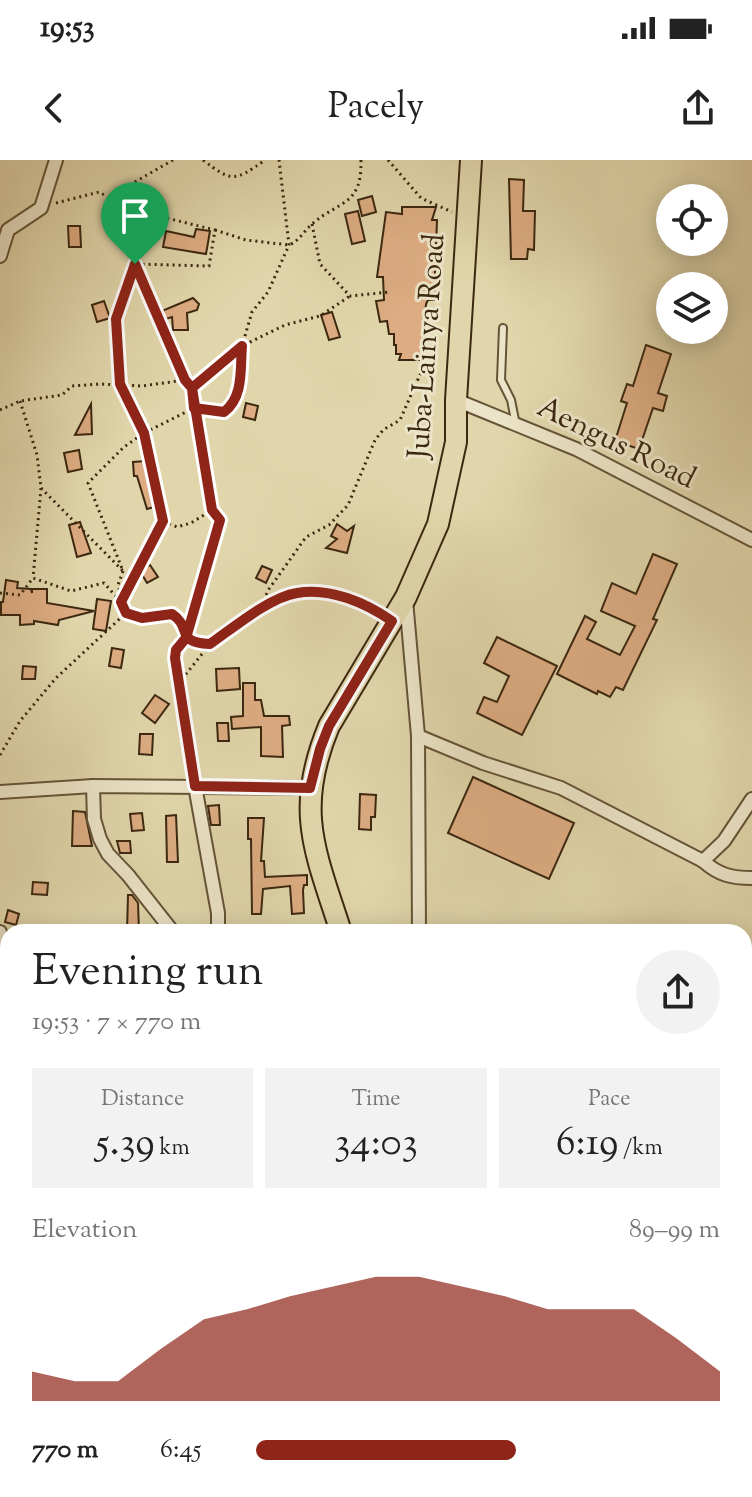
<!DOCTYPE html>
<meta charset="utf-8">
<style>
body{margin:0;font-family:"Sorts Mill Goudy",serif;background:#f2f2f2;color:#222;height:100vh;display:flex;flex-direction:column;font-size:30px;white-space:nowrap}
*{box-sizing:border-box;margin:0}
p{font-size:26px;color:#767676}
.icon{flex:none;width:44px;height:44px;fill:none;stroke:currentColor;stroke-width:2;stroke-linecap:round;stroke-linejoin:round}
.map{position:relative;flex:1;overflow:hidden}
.drawer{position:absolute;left:0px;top:764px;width:752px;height:574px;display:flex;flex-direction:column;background:#fff;border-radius:24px 24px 0 0;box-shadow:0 4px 20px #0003}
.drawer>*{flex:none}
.tools{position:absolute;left:656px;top:24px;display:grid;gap:16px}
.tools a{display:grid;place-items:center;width:72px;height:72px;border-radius:50%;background:#fff;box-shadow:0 4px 20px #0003;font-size:40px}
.pin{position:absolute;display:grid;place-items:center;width:68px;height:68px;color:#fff;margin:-82px -34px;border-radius:50% 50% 50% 0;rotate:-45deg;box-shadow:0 0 8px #0007}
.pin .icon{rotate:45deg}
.round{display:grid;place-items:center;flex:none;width:84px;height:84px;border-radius:42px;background:#f2f2f2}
.head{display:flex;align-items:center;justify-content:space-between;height:136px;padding:0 32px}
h1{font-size:44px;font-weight:600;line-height:60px}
.metrics{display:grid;grid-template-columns:repeat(3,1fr);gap:12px;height:136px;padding:8px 32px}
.metrics div{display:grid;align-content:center;border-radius:0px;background:#f2f2f2;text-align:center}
.metrics b{font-size:40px;font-weight:600}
.metrics small{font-size:22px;font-weight:400}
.metrics p{font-size:22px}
.chart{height:224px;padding:16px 32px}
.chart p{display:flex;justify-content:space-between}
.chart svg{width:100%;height:144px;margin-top:8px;fill:#8f2418;opacity:.7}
ul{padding:0 32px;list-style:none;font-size:26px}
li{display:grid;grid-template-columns:128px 96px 1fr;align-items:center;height:60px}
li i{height:20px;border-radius:10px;background:#8f2418}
.status{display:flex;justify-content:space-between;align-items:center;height:56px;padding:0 40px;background:#fff;direction:ltr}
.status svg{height:22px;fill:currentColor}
header{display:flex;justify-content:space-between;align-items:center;height:104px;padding:0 32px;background:#fff;font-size:36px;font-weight:600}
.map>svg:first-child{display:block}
</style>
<div class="status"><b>19:53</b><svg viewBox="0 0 49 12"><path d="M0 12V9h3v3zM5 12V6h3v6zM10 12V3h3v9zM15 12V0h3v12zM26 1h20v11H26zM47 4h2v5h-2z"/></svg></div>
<header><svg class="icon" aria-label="back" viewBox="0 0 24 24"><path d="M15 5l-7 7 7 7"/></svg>Pacely<svg class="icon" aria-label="share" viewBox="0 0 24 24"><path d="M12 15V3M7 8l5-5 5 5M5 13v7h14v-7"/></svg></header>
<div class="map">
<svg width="752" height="1337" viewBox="0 0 752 1337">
<rect width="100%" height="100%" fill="#e1d6ab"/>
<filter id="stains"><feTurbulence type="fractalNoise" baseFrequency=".0025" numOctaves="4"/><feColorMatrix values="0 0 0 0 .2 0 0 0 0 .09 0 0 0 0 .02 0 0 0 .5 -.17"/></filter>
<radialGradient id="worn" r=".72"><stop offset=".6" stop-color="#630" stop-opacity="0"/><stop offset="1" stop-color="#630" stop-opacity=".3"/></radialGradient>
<path fill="#b0be8c" stroke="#76734e" stroke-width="2" d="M744,1090L752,1091V1337H410L411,1330H744Z"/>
<g fill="#ddac82" stroke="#3c2810" stroke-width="2">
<path d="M509,19L524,20L523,51H535L534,90L528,89L527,99H511Z"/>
<path d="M372,36L376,52L362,56L358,40Z"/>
<path d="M402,47H436L432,60H437L434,140H428L426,144L422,200H399L401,194H396V185H394V174H389L387,161L380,162L376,141L384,140L383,117H377L386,52L402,54Z"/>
<path d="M358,51L365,81L352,84L345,54Z"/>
<path d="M68,66H80L81,87H69Z"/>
<path d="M196,69L210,71L206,94L163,87L166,71L194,77Z"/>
<path d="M193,138L199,144L197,150L187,153L188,170H173L172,157L159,161L157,153Z"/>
<path d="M104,141L110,158L97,162L92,145Z"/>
<path d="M332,152L340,177L329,180L321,155Z"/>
<path d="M646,185L671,194L658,233L667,236L663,251L653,248L639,289L615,281L627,243L621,241L627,224L633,226Z"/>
<path d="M246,243L258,246L255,260L243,257Z"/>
<path d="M91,244L92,274L75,275Z"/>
<path d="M79,290L82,309L68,312L64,293Z"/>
<path d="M146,301L158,346L147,349L137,316H134L133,302Z"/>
<path d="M80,362L91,393L77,397L69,365Z"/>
<path d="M337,364L347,371L354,366L347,393L326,388L337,379L331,376Z"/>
<path d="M653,394L677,404L653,459L657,460L623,530L616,527L610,537L598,531L597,534L557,514L585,456L596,462L587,479L620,495L635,466L601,451L612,423L636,434Z"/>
<path d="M150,405L158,417L147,423L140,411Z"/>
<path d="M262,406L272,410L266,423L256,418Z"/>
<path d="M6,420L18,422L17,428L31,429L32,433V429H47V443L94,451L59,460L58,465L34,461V464L20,465V455H1V442H3Z"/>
<path d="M97,439L111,441L106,471L93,469Z"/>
<path d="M497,477L557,506L522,575L477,553L484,537L497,542L509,516L484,503Z"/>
<path d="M112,488L124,490L121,508L109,506Z"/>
<path d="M23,506L36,507L35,519H22Z"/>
<path d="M239,508L240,529L217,531L216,509Z"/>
<path d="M243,523H255V540H261L264,556H289L290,565L282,566L283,597L261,596V567L232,569L231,557L243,556Z"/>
<path d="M155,535L169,544L155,563L142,553Z"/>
<path d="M217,563H228L229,581H218Z"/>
<path d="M140,574H153L152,595L139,594Z"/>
<path d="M473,617L574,663L549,719L448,673Z"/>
<path d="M360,634L376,635L375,657H371V670L359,669Z"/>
<path d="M219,645L220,665H211L208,646Z"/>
<path d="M73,651L85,652L92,686H72Z"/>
<path d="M142,653L144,670L132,671L130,654Z"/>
<path d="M176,655L178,702H167L166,656Z"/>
<path d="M248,658H264L261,701H264L265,717L307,715V725H304L303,730L304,753L292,754L290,726L263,729L261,754H252L251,679H248Z"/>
<path d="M117,681H130L131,693H120Z"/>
<path d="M33,722L48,723L47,735L32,734Z"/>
<path d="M128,735H132L138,743L139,772H127Z"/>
<path d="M8,750L19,754L16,765L5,762Z"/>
</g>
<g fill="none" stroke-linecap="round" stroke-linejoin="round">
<defs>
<path id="lane" d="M503,168L501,220L511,240L516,265"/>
<g id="street">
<path d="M0,96L8,70L41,48L56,0"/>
<path d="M456,240L576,289L752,380"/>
<path d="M406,440L418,576L419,772"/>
<path d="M418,576L483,603L561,628L703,701C719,715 731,718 752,718"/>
<path d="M93,626L94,659L100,679L108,694L128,715L173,772"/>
<path d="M195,626L218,753V772"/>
<path d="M0,632L93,626L310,628"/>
<path d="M703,701L724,681L752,639"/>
<path d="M0,772L8,826"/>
<path d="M744,1122L752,1123"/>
<path d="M0,1234L8,1222"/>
<path d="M744,1310L752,1311"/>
<path d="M0,1312H8"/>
<path d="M75,1330L78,1337"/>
<path d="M170,1337L173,1330"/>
<path d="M483,1337L484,1330"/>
</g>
<g id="primary">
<path d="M341,772C315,691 294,650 329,566L406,437L438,364L456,282V240L471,0"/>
<path d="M393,1337L395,1330"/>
</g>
</defs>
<use href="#lane" stroke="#655437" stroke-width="10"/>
<use href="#street" stroke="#655437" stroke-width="16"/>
<use href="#primary" stroke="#3c2810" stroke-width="24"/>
<g stroke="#3c2810" stroke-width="3" stroke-dasharray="2 4" stroke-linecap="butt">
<path d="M203,0C232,22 234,22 265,0"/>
<path d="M388,0L421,38L452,52"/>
<path d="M56,43L99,32L130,49L133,23L173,0"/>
<path d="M312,64L320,104L350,136L389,132"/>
<path d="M215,70L246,80L289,85C299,81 303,72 312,64C340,40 362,46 361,0"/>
<path d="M192,228L194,248L224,252L239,233L242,186L252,152L268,132L289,85L279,0"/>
<path d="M20,241L37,295L41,328L33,418"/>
<path d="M0,250L20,241L62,235L72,226L100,224L142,226L185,220L192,228L242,186L285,165L320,156L350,136"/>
<path d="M41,328L123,411L88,323L124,287L144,273L194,248L212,350L191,363L177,367L163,361"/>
<path d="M123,411L118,425L126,453L142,458L172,454C193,468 174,482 209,484"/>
<path d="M0,433L20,435L33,418L71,431L104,423L121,442L163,361L144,273L120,224L116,159L135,104L119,69L130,49L215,70L209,106L135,104L185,220"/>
<path d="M258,451L269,429L306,377L329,365L348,345L375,280L383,270L400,260L427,199"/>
<path d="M182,519L210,484L258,451L296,433H325L371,446L379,452"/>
<path d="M0,595L20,561L56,518L126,453"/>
<path d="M194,614L175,498L176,490L186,478L220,360L213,351"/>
<path d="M744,1050L752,1051"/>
<path d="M0,1105H8"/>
<path d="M0,1275L8,1288"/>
<path d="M43,1330L52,1337"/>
</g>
<use href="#lane" stroke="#ece4c8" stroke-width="6"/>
<use href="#street" stroke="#ece4c8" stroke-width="12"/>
<use href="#primary" stroke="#e1d6ab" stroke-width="20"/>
</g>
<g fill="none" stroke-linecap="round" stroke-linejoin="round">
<defs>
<path id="route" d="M135,104L116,159L120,224L144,273L163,361L121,442L126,453L142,458L172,454C193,468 174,482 210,484C233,468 270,437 297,433C330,427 366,443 392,461L329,566L320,589L310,628L195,626L175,498L176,490L186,478L220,360L212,350L192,228L242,186C240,209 244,237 224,252L194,248L192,228L185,220L135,104"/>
</defs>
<use href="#route" stroke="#fff" stroke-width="16"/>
<use href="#route" stroke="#8f2418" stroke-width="10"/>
</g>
<g text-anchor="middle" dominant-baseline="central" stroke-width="6" stroke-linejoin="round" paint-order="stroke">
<g font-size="30" fill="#3c2810" stroke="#ece4c8">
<text transform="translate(428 186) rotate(-86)">Juba-Lainya Road</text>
<text transform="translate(616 284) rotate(26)">Aengus Road</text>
</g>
</g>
<rect width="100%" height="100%" filter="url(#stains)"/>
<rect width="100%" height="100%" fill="url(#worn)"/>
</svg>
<div class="tools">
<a><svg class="icon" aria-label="locate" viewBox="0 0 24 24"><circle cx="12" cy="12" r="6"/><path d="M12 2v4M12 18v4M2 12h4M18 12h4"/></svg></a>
<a><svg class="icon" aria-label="layers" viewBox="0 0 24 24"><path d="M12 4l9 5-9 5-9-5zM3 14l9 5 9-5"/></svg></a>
</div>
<div class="pin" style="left:135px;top:104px;background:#1e9e55"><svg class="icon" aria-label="arrive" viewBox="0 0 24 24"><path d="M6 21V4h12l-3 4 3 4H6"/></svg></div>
<section class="drawer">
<div class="head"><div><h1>Evening run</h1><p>19:53 · 7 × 770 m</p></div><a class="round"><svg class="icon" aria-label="share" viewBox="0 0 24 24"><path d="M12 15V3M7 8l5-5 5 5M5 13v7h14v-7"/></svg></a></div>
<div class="metrics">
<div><p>Distance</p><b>5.39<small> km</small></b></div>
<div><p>Time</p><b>34:03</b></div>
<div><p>Pace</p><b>6:19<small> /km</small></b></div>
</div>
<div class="chart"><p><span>Elevation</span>89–99 m</p>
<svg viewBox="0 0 160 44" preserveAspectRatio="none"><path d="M0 44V35L10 38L20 38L30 28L40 19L50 16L60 12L70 9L80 6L90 6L100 9L110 12L120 16L130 16L140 16L150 25L160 35V44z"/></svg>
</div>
<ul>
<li><b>770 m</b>6:45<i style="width:56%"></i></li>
</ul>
</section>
</div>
